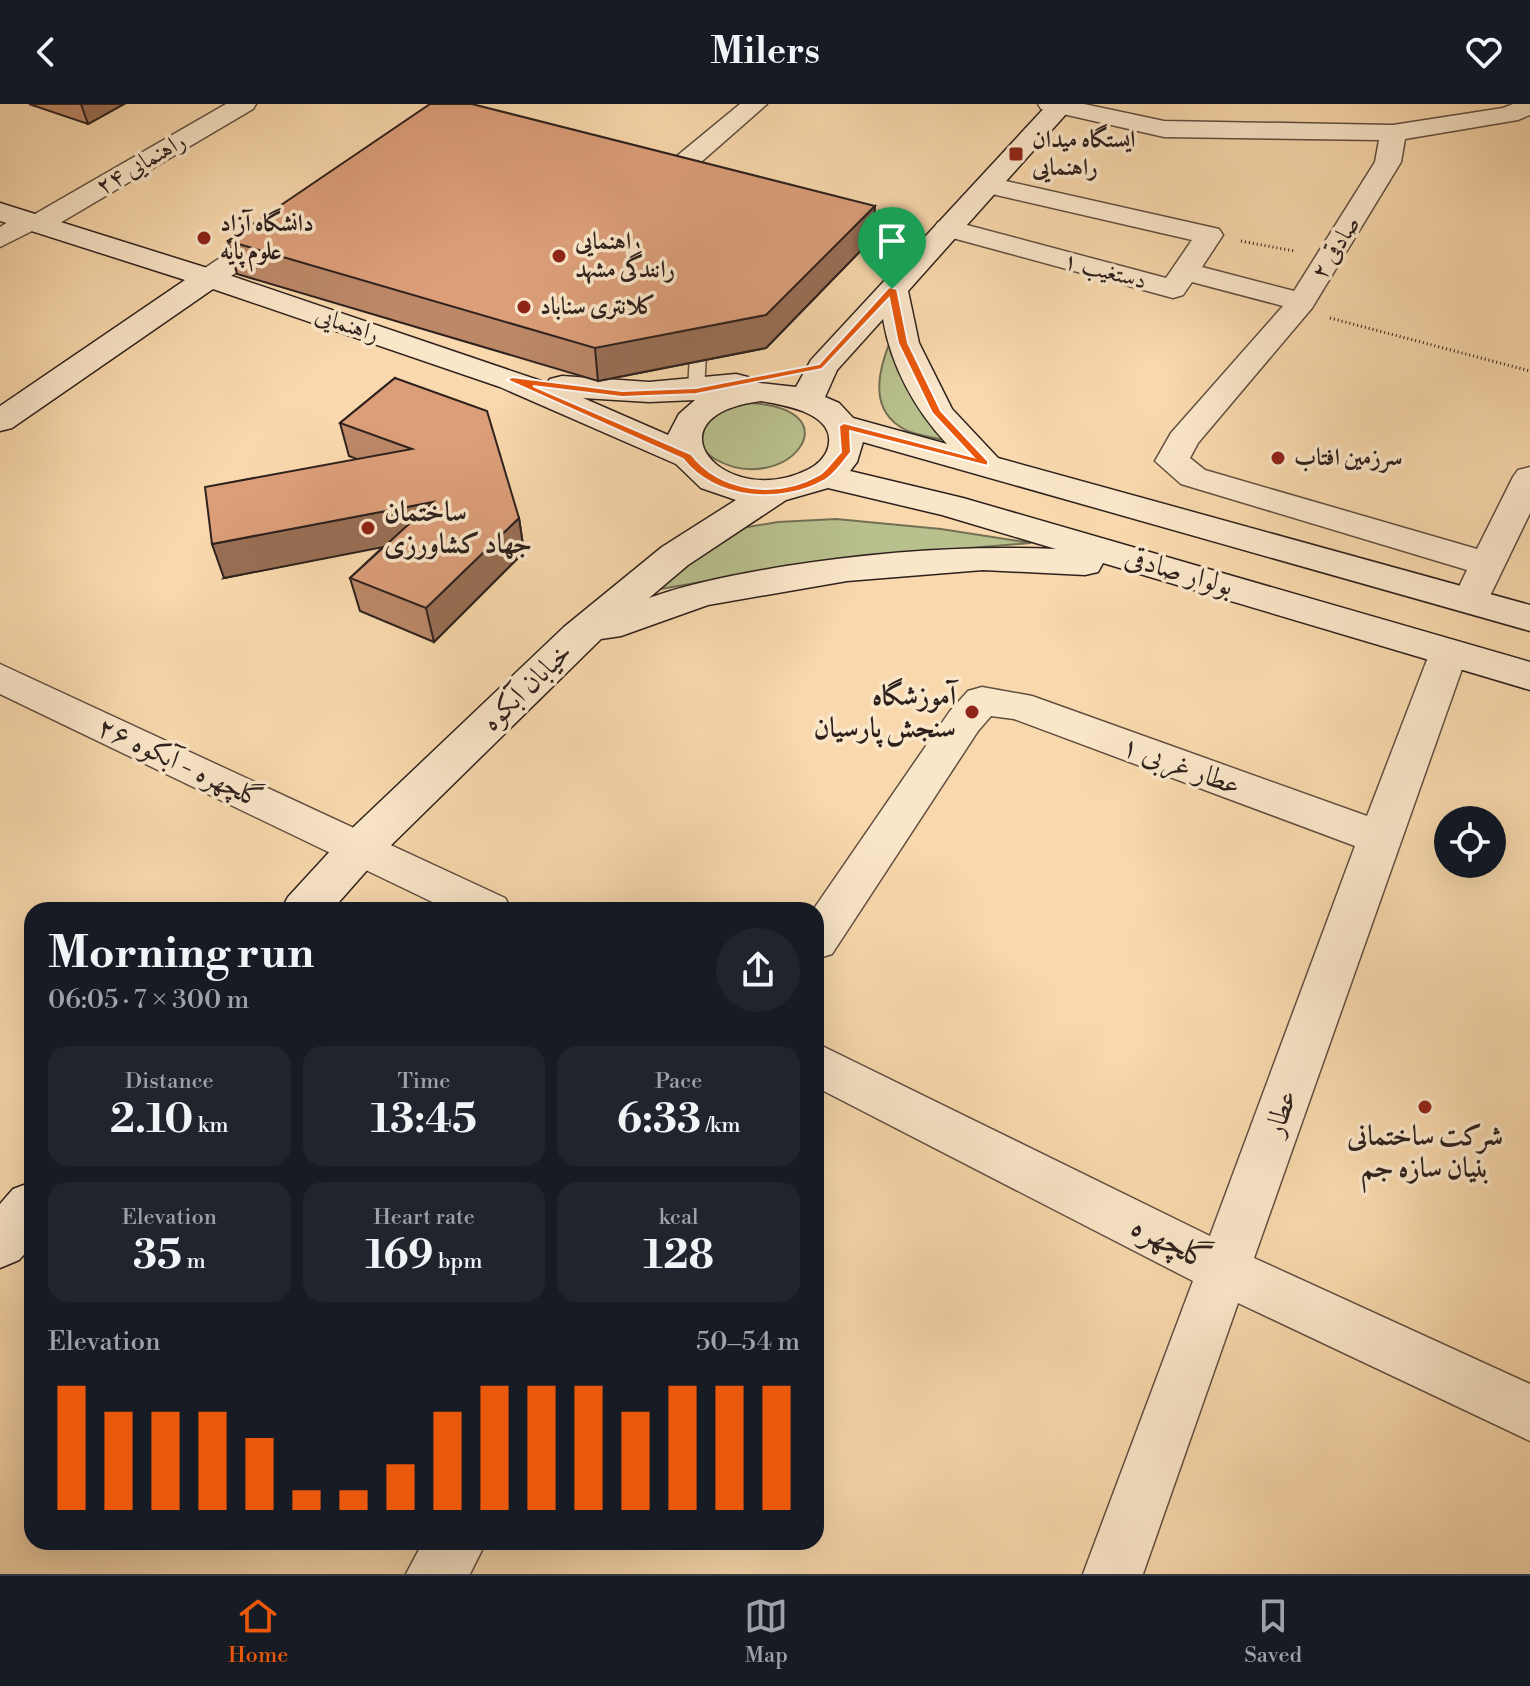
<!DOCTYPE html>
<meta charset="utf-8">
<style>
body{margin:0;font-family:"Libre Bodoni",Amiri,serif;background:#20242c;color:#f1f3f6;height:100vh;display:flex;flex-direction:column;font-size:30px;white-space:nowrap}
*{box-sizing:border-box;margin:0}
p{font-size:26px;color:#9ea1a6}
.icon{flex:none;width:44px;height:44px;fill:none;stroke:currentColor;stroke-width:2;stroke-linecap:round;stroke-linejoin:round}
.map{position:relative;flex:1;overflow:hidden}
.side{position:absolute;left:24px;top:798px;width:800px;height:648px;display:flex;flex-direction:column;background:#171b24;border-radius:24px;box-shadow:0 8px 32px #0002}
.side>*{flex:none}
.tools{position:absolute;left:1434px;top:702px;display:grid;gap:16px}
.tools a{display:grid;place-items:center;width:72px;height:72px;border-radius:50%;background:#171b24;box-shadow:0 8px 32px #0002;font-size:40px}
.pin{position:absolute;display:grid;place-items:center;width:68px;height:68px;color:#fff;margin:-82px -34px;border-radius:50% 50% 50% 0;rotate:-45deg;box-shadow:0 0 8px #0007}
.pin .icon{rotate:45deg}
.round{display:grid;place-items:center;flex:none;width:84px;height:84px;border-radius:42px;background:#20242c}
.head{display:flex;align-items:center;justify-content:space-between;height:136px;padding:0 24px}
h1{font-size:44px;font-weight:700;line-height:60px}
.metrics{display:grid;grid-template-columns:repeat(3,1fr);gap:12px;height:136px;padding:8px 24px}
.metrics div{display:grid;align-content:center;border-radius:20px;background:#20242c;text-align:center}
.metrics b{font-size:40px;font-weight:700}
.metrics small{font-size:22px;font-weight:400}
.metrics p{font-size:22px}
.chart{height:224px;padding:16px 24px}
.chart p{display:flex;justify-content:space-between}
.chart svg{width:100%;height:144px;margin-top:8px;stroke:#ea580c;stroke-width:6}
header{display:flex;justify-content:space-between;align-items:center;height:104px;padding:0 24px;background:#171b24;font-size:36px;font-weight:700}
.tabs{display:flex;justify-content:space-around;align-items:center;height:112px;border-top:2px solid #363941;background:#171b24;font-size:22px;color:#9ea1a6}
.tabs a{display:grid;justify-items:center;gap:4px}
.tabs .on{color:#ea580c}
.map>svg:first-child{display:block}
</style>
<header><svg class="icon" aria-label="back" viewBox="0 0 24 24"><path d="M15 5l-7 7 7 7"/></svg>Milers<svg class="icon" aria-label="heart" viewBox="0 0 24 24"><path d="M12 20l-8-8c-3-5 5-10 8-4 3-6 11-1 8 4z"/></svg></header>
<div class="map">
<svg width="1530" height="1470" viewBox="0 0 1530 1470">
<rect width="100%" height="100%" fill="#f8d8ac"/>
<filter id="stains"><feTurbulence type="fractalNoise" baseFrequency=".0025" numOctaves="4"/><feColorMatrix values="0 0 0 0 .2 0 0 0 0 .09 0 0 0 0 .02 0 0 0 .5 -.17"/></filter>
<radialGradient id="worn" r=".72"><stop offset=".6" stop-color="#630" stop-opacity="0"/><stop offset="1" stop-color="#630" stop-opacity=".3"/></radialGradient>
<g fill="#b8c08d" stroke="#737055" stroke-width="2">
<path d="M891,235L948,337C933,333 911,331 899,322C868,301 880,262 891,235Z"/>
<path d="M749,299C859,305 784,395 715,355C693,342 698,318 719,307C727,302 740,302 749,299Z"/>
<path d="M836,415L941,425L1031,439L835,455L643,488L730,426L778,418Z"/>
</g>
<g fill="none" stroke-linecap="round" stroke-linejoin="round">
<defs>
<path id="lane" d="M699,226L707,231L704,287L696,292L688,287L691,231Z"/>
<g id="street">
<path d="M226,0H256L253,5L48,126L32,127L0,143V123L19,111L35,110Z"/>
<path d="M740,0H767L684,73H666L662,67L666,61Z"/>
<path d="M1038,0H1084L1164,17L1393,21L1503,4L1513,0H1530V11L1518,16L1405,35L1401,58L1312,204L1198,339L1190,354L1205,366L1477,445L1513,373L1518,366L1530,363V409L1488,496L1475,499L1462,496L1457,487L1467,466L1181,380L1155,357L1171,329L1283,202L1192,178L1183,191L1173,194L938,130L934,124L938,118L948,116L1166,174L1192,136L979,87L975,81L979,75L988,73L1219,125L1223,131L1202,163L1294,187L1375,58L1379,36L1164,33L1041,5Z"/>
<path d="M279,119L289,121L293,127L289,133L219,180L209,183L199,180L195,174L199,168L269,121Z"/>
<path d="M1449,535L1462,539L1468,548L1254,1154L1530,1280V1337L1238,1199L1143,1470H1083L1193,1177L816,983V939L1210,1132L1355,742L1014,615L991,612L978,627L832,850L816,855V806H813L950,607L968,587L982,583L1032,592L1367,712L1430,548L1436,539Z"/>
<path d="M0,560L505,794L512,806H449L0,590Z"/>
<path d="M423,1438H486L470,1470H406Z"/>
</g>
<g id="secondary">
<path d="M1048,0H1075L908,187L919,239L952,305L998,354L1530,501V527L863,338L857,358L850,367L963,394L1530,558V586L1103,459L1098,468L1085,471L983,466L847,477L708,501L621,532L601,535L376,756L332,806H281L288,793L344,732L564,523L662,443L736,396L701,384L676,360L500,283L213,185L12,324L0,327V302L185,176L0,117V99L220,168L547,279L550,275L562,272L649,278L736,270L748,273L751,278L796,283L811,256ZM883,215C891,262 915,306 947,340L853,314L839,299L825,293L837,266ZM583,294L649,298L695,296L679,310L668,331ZM761,297C784,301 838,309 828,344C825,354 816,362 807,366C723,407 644,312 761,297ZM828,384L942,411L1056,445C965,441 876,448 786,462C739,470 694,478 649,494L688,461L786,396Z"/>
<path d="M32,1078V1142L19,1156L0,1164V1100L13,1085Z"/>
</g>
</defs>
<use href="#lane" stroke="#604f41" stroke-width="3"/>
<use href="#street" stroke="#604f41" stroke-width="3"/>
<use href="#secondary" stroke="#2e211d" stroke-width="3"/>
<g stroke="#2e211d" stroke-width="3" stroke-dasharray="1 3" stroke-linecap="butt">
<path d="M1241,137L1294,147"/>
<path d="M1330,214L1530,267"/>
</g>
<use href="#lane" fill="#fae6c9" fill-rule="evenodd"/>
<use href="#street" fill="#fae6c9" fill-rule="evenodd"/>
<use href="#secondary" fill="#fae6c9" fill-rule="evenodd"/>
</g>
<g fill="#bc8868" stroke="#2e211d" stroke-width="2">
<path d="M29,0H124L88,20Z"/>
<path d="M873,134L766,244L598,277L237,170L228,137Z"/>
<path d="M395,274L519,414L524,448L434,538L360,507L350,474L384,442L224,474L357,355L349,352L340,319Z"/>
</g>
<g fill="#996f55" stroke="#2e211d" stroke-width="2">
<path d="M81,0H124L88,20Z"/>
<path d="M875,102L873,134L766,244L598,277L595,244Z"/>
<path d="M433,398L440,432L224,474L212,440Z"/>
<path d="M519,414L524,448L434,538L426,504Z"/>
</g>
<g fill="#db9e79" stroke="#2e211d" stroke-width="2">
<path d="M430,0H472L875,102L766,211L595,244L228,137Z"/>
<path d="M395,274L487,307L519,414L426,504L350,474L433,398L212,440L205,383L412,345L340,319Z"/>
</g>
<path fill="#ea580c" stroke="#fff" stroke-width="2" fill-rule="evenodd" d="M889,183L897,185L908,239L941,307L988,357V362L850,327L851,348C844,357 835,370 825,376C781,401 715,396 683,355L507,276L512,273L622,287L696,284L819,260ZM889,194L898,239L932,309L973,353L844,319L839,322L841,348C834,355 827,366 819,371C777,395 720,388 691,350L533,282L622,293L696,290L822,265Z"/>
<g fill="#8f2418" stroke="#fae6c9" stroke-width="3">
<rect x="1008" y="42" width="16" height="16" rx="4"/>
<circle cx="204" cy="134" r="8"/>
<circle cx="559" cy="152" r="8"/>
<circle cx="524" cy="203" r="8"/>
<circle cx="1278" cy="354" r="8"/>
<circle cx="368" cy="424" r="8"/>
<circle cx="972" cy="608" r="8"/>
<circle cx="1425" cy="1003" r="8"/>
</g>
<g text-anchor="middle" dominant-baseline="central" stroke-width="7" stroke-linejoin="round" paint-order="stroke">
<g font-size="24" font-weight="bold" fill="#2e211d" stroke="#fae6c9" text-anchor="start">
<text x="1032" y="36">ایستگاه میدان<tspan x="1032" dy="28">راهنمایی</tspan></text>
<text x="220" y="120">دانشگاه آزاد<tspan x="220" dy="28">علوم پایه</tspan></text>
<text x="575" y="138">راهنمایی<tspan x="575" dy="28">رانندگی مشهد</tspan></text>
<text x="540" y="203">کلانتری سناباد</text>
<text x="1294" y="354">سرزمین افتاب</text>
</g>
<g font-size="24" fill="#2e211d" stroke="#fae6c9">
<text transform="translate(141 60) rotate(-30)">راهنمایی ۲۴</text>
<text transform="translate(1336 144) rotate(-58)">صادقی ۲</text>
<text transform="translate(1105 167) rotate(15)">دستغیب ۱</text>
<text transform="translate(347 221) rotate(19)">راهنمایی</text>
</g>
<g font-size="28" font-weight="bold" fill="#2e211d" stroke="#fae6c9" text-anchor="start">
<text x="384" y="408">ساختمان<tspan x="384" dy="32">جهاد کشاورزی</tspan></text>
<text x="956" y="592" text-anchor="end">آموزشگاه<tspan x="956" dy="32">سنجش پارسیان</tspan></text>
<text x="1425" y="1032" text-anchor="middle">شرکت ساختمانی<tspan x="1425" dy="32">بنیان سازه جم</tspan></text>
</g>
<g font-size="28" fill="#2e211d" stroke="#fae6c9">
<text transform="translate(1179 468) rotate(16)">بولوار صادقی</text>
<text transform="translate(527 583) rotate(-44)">خیابان آبکوه</text>
<text transform="translate(180 659) rotate(25)">گلچهره - آبکوه ۲۶</text>
<text transform="translate(1181 662) rotate(20)">عطار غربی ۱</text>
<text transform="translate(1281 1009) rotate(-71)">عطار</text>
</g>
<g font-size="34" fill="#2e211d" stroke="#fae6c9">
<text transform="translate(1171 1139) rotate(27)">گلچهره</text>
</g>
</g>
<rect width="100%" height="100%" filter="url(#stains)"/>
<rect width="100%" height="100%" fill="url(#worn)"/>
</svg>
<div class="tools">
<a><svg class="icon" aria-label="locate" viewBox="0 0 24 24"><circle cx="12" cy="12" r="6"/><path d="M12 2v4M12 18v4M2 12h4M18 12h4"/></svg></a>
</div>
<div class="pin" style="left:892px;top:185px;background:#1e9e55"><svg class="icon" aria-label="arrive" viewBox="0 0 24 24"><path d="M6 21V4h12l-3 4 3 4H6"/></svg></div>
<section class="side">
<div class="head"><div><h1>Morning run</h1><p>06:05 · 7 × 300 m</p></div><a class="round"><svg class="icon" aria-label="share" viewBox="0 0 24 24"><path d="M12 15V3M7 8l5-5 5 5M5 13v7h14v-7"/></svg></a></div>
<div class="metrics">
<div><p>Distance</p><b>2.10<small> km</small></b></div>
<div><p>Time</p><b>13:45</b></div>
<div><p>Pace</p><b>6:33<small> /km</small></b></div>
</div>
<div class="metrics">
<div><p>Elevation</p><b>35<small> m</small></b></div>
<div><p>Heart rate</p><b>169<small> bpm</small></b></div>
<div><p>kcal</p><b>128</b></div>
</div>
<div class="chart"><p><span>Elevation</span>50–54 m</p>
<svg viewBox="0 0 160 44" preserveAspectRatio="none"><path d="M5 44V6M15 44V14M25 44V14M35 44V14M45 44V22M55 44V38M65 44V38M75 44V30M85 44V14M95 44V6M105 44V6M115 44V6M125 44V14M135 44V6M145 44V6M155 44V6"/></svg>
</div>
</section>
</div>
<nav class="tabs">
<a class="on"><svg class="icon" aria-label="home" viewBox="0 0 24 24"><path d="M3 11l9-7 9 7M6 9v11h12V9"/></svg>Home</a>
<a><svg class="icon" aria-label="map" viewBox="0 0 24 24"><path d="M3 6l6-2 6 2 6-2v14l-6 2-6-2-6 2zM9 4v14M15 6v14"/></svg>Map</a>
<a><svg class="icon" aria-label="saved" viewBox="0 0 24 24"><path d="M7 4h10v16l-5-4-5 4z"/></svg>Saved</a>
</nav>
